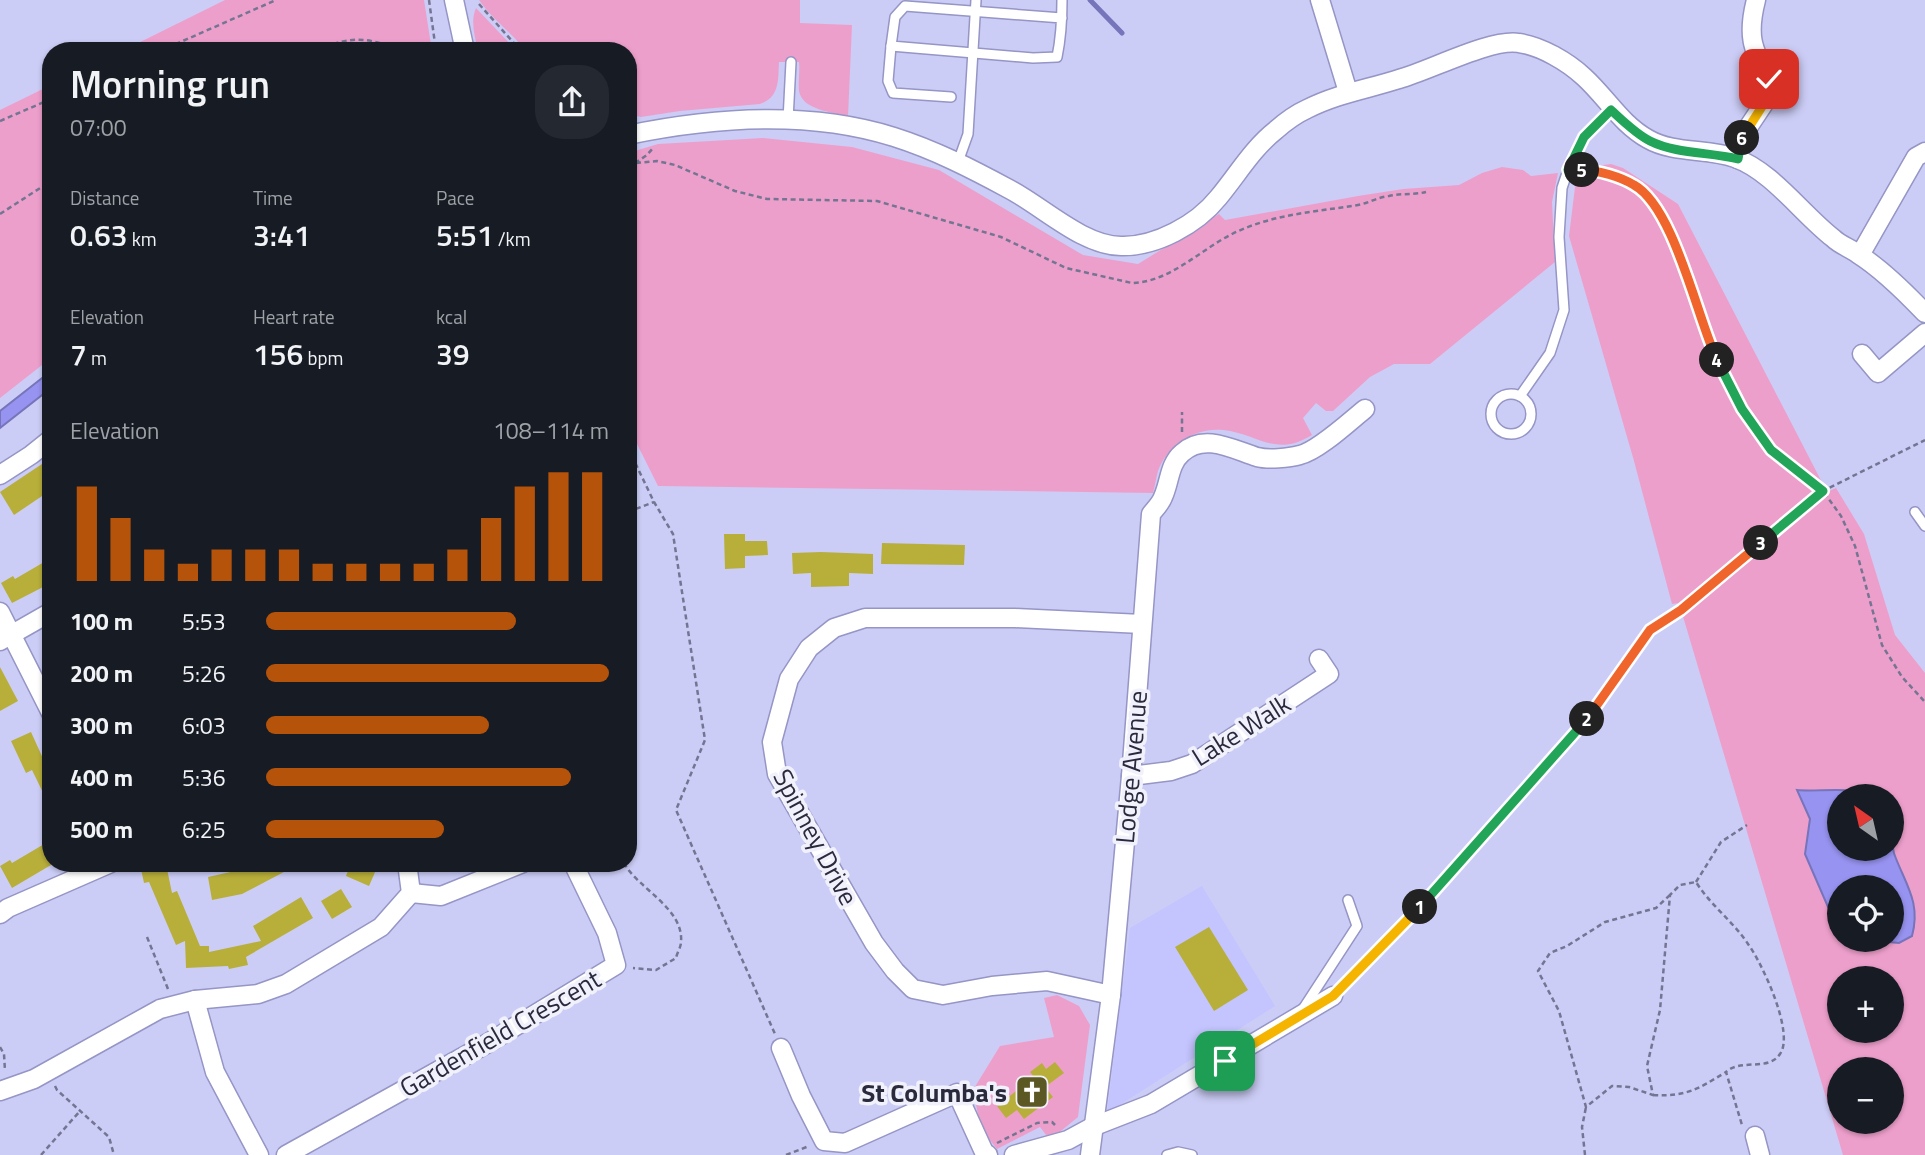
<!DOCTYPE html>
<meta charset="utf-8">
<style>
body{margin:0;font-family:"Titillium Web",sans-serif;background:#242831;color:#f1f3f6;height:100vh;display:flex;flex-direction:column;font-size:26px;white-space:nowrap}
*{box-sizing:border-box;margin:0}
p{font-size:23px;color:#9ea1a6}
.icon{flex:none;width:38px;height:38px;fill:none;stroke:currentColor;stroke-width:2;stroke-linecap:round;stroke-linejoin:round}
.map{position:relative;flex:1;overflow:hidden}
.panel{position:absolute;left:42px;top:42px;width:595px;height:830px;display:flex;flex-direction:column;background:#171b24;border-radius:28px;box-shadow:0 2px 5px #0004}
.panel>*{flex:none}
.needle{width:46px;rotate:326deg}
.fabs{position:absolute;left:1827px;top:784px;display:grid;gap:14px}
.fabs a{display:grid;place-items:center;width:77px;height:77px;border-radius:50%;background:#171b24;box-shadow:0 2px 5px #0004;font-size:35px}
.pin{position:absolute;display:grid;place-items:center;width:60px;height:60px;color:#fff;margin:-30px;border-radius:14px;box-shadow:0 4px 10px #0006}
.km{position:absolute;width:35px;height:35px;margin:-18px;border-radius:50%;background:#222;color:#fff;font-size:19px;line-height:35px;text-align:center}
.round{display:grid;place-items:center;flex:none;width:74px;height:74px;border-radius:28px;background:#242831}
.headline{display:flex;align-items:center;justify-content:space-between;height:119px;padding:0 28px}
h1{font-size:38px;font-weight:600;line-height:52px}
.stats{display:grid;grid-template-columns:repeat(3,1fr);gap:10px;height:119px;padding:7px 28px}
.stats div{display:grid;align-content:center}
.stats b{font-size:30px;font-weight:600}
.stats small{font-size:19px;font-weight:400}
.stats p{font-size:19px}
.chart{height:196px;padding:14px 28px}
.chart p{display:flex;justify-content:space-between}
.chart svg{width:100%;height:126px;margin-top:7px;stroke:#b45309;stroke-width:6}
ul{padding:0 28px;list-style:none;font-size:23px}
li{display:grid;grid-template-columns:112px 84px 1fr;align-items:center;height:52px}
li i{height:18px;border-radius:9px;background:#b45309}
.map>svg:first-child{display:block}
</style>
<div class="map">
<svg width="1925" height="1155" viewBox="0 0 1925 1155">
<rect width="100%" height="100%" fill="#cccdf6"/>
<path fill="#c4c4fe" d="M1202,886L1275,1006L1107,1113L1130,928Z"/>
<g fill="#ed9fcb" fill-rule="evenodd">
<path d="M225,0H424L432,51H122Z"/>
<path d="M479,0H800V23L852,25L848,117C833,112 802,110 799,91C798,82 800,71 799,62H779C778,80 780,97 760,104L680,111L641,117L628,114V51H526C512,33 492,19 479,0Z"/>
<path d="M476,8L517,51H478C475,37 470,21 476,8Z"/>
<path d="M51,85V358L0,398V110Z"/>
<path d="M763,138L852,147L939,170L1083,255L1138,264L1219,214L1225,220L1358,196L1403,189L1459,185L1482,173L1502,167L1523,170L1531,176L1558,173L1552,202L1555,262L1430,364H1394L1370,377L1333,411H1326L1316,403L1303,418L1312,435C1275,458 1259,434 1223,430C1196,427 1167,445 1158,471C1156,478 1155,486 1153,493L658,486L628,426V153L658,144Z"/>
<path d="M1611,164L1623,168L1678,204L1827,492L1836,488L1864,534L1895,635L1925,673V1155H1843L1679,603L1672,604L1634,461L1569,236L1576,179L1582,168ZM1839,796H1892V849H1839ZM1839,887H1892V940H1839ZM1839,978H1892V1031H1839ZM1839,1069H1892V1122H1839Z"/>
<path d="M1057,995L1079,1006L1090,1025L1078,1117L1050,1140L1040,1127L997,1149L981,1129L973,1090L1000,1046L1054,1037L1044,998Z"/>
</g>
<g fill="#9793f0" stroke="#7674ba" stroke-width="2">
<path d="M51,371V388L0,428V411Z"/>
<path d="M1797,790C1817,792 1857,786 1873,796H1839V849H1892V834C1893,842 1892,850 1895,856C1906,885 1921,903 1912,936L1899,943L1866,940H1892V887H1839V919L1828,907L1805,854L1810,819Z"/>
</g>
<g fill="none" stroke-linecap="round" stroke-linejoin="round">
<path stroke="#7674ba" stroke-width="5" d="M1090,0L1122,33"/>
</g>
<g fill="#b8af3b">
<path d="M51,458V490L14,515L0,492Z"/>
<path d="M724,534H745V541H767L768,555L745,556V568L725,569Z"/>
<path d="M882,543L965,545L964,565L881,564Z"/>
<path d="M821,552L873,554V574L849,573V586L811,587V573L793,574L792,553Z"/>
<path d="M51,558V583L12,603L1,583L13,576L15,579Z"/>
<path d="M0,667L18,701L0,711Z"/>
<path d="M31,732L51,776V809L32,770L26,773L11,741Z"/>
<path d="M51,840V865L12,888L0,866L10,860L12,863Z"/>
<path d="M252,863H301L242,894L212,900L208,877L235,871Z"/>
<path d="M351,863H379L369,886L346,876Z"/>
<path d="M166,864L172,893L177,891L200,946H209V952L261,941L253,926L301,897L313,918L246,957L248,965L229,969L228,966L186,968L185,941L176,945L149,882L144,883L141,869Z"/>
<path d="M341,889L352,907L332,919L321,901Z"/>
<path d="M1209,927L1248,990L1214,1011L1175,947Z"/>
<path d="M1055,1062L1064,1073L1045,1087L1053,1097L1024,1119L1017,1110L1006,1118L997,1106L1034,1077L1030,1072L1042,1063L1046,1069Z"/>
</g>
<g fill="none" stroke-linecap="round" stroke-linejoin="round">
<defs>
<g id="lane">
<path d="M1062,18L905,6L895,17L891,46L1033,58L1057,57C1061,38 1062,19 1062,0"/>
<path d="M891,46L888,81L893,93L951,97"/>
<path d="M788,120L791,62"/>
<path d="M958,162L968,134L976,0"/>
<circle cx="1511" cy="414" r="20"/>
<path d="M1520,396L1550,353L1564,310L1559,237L1562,188L1568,170L1584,137L1611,110"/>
<path d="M1915,512L1925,526"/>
<path d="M1303,1009L1357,926L1348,900"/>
<path d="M1167,1155L1178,1152L1192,1155"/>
</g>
<g id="street">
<path d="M454,0L465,51"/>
<path d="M1320,0L1348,92"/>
<path d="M628,135C715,117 808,110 894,137C935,150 972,169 1009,189C1042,206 1083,246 1121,246C1156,247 1197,224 1218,198C1238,174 1252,149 1276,130C1285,122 1296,114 1307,109C1336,94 1368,89 1399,79C1429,71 1491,38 1519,43C1541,46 1568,62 1584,77C1607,98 1621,124 1648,139C1674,154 1708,148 1735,158C1772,171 1802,214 1833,238C1840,245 1850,248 1858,254C1882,269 1905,292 1925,313"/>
<path d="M1738,159L1743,135L1763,105L1768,79C1752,48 1747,35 1756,0"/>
<path d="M1860,255L1916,157L1925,152"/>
<path d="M1862,354L1878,373L1925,333"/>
<path d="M0,475L31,455L51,439"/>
<path d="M0,612L51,713"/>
<path d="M0,641L51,612"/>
<path d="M1131,776L1171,771L1192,764L1329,674L1319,659"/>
<path d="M411,893L441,896L523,863"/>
<path d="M0,914L8,908L111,863"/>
<path d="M1111,995L1047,981L992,986L943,995L913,989L895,971L874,943L777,774L772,742L789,679L809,648L834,628L865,618H1015L1142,624"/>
<path d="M195,1000L215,1072L259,1155"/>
<path d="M781,1048L801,1096L824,1141L845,1143L957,1093L984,1152L988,1155"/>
<path d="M0,1091L34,1079L160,1009L195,1000L258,994L286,984L381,927L411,893L407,863"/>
<path d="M1755,1136L1760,1155"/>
<path d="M286,1155L488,1043L616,965L607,933L573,863"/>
<path d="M1014,1155L1068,1140L1092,1127L1151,1104L1333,996"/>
<path d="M1090,1155L1111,995L1131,776L1151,514C1155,509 1161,503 1163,497C1170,482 1169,464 1182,453C1204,432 1234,450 1257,457C1268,460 1289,458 1300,455C1318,451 1350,421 1365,409"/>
</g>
</defs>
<use href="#lane" stroke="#9595c6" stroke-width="12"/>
<use href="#street" stroke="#9595c6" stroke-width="21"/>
<g stroke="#747592" stroke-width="2.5" stroke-dasharray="5 3.5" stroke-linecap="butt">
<path d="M429,0L436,51"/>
<path d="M479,4L521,51"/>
<path d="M160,51L276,0"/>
<path d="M318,51C351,34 369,38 403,51"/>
<path d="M0,121L51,99"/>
<path d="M636,163L657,161L675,165L735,191L767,199L877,201L1001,237L1066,268L1132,283C1170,282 1200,250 1232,234C1272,214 1315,212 1358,205C1369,203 1378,197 1389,196C1402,193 1414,195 1426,192"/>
<path d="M628,168L647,155L653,148"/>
<path d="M1582,170H1591L1636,185L1657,207L1673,240L1716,358L1742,409L1771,450L1823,491L1841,516L1855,546L1882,645L1902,677L1925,702"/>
<path d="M0,214L51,181"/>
<path d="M1182,432V412"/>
<path d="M628,448L654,502L673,534L705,740L676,810L775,1034"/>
<path d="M628,512L654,502"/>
<path d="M624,863C637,888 684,908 681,942C681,947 677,953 676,958L656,970L633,968"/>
<path d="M1696,882L1721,842L1747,825"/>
<path d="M1670,895L1656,908L1605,922L1567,946L1550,953L1538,971L1559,1011L1586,1107L1612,1086L1629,1087L1653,1095L1647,1066L1660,1010L1670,895L1680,885L1696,882C1711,906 1733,921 1748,944C1762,963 1795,1033 1780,1054C1768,1072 1741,1058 1726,1072L1742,1125"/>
<path d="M147,937L168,989"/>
<path d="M1345,983L1414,914L1588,718L1650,630L1681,610L1823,491L1925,440"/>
<path d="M0,1047L4,1054L5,1071"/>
<path d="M55,1086L57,1090L109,1137L114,1155"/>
<path d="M1653,1095C1686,1097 1698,1089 1726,1072"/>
<path d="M997,1143L1037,1123L1052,1122L1055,1125"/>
<path d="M41,1155L80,1111"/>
<path d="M786,1155L809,1146"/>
<path d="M1585,1155L1582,1127L1586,1107"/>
</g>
<use href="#lane" stroke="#fff" stroke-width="9"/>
<use href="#street" stroke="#fff" stroke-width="18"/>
</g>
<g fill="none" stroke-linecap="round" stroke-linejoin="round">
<defs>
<path id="split-1" d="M1225,1061L1333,996L1420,907"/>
<path id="split-2" d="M1420,907L1587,719"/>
<path id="split-3" d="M1587,719L1650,630L1681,610L1761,543"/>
<path id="split-4" d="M1717,360L1742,409L1771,450L1823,491L1761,543"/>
<path id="split-5" d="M1582,170C1598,170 1621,177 1634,185C1674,207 1697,317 1717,360"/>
<path id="split-6" d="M1582,170H1568L1584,137L1611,110C1623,121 1636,134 1650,141C1676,154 1710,152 1738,159L1742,138"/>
<path id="split-7" d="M1742,138L1763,105L1769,79"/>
</defs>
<use href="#split-1" stroke="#fff" stroke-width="14"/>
<use href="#split-2" stroke="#fff" stroke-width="14"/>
<use href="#split-3" stroke="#fff" stroke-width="14"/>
<use href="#split-4" stroke="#fff" stroke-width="14"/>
<use href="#split-5" stroke="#fff" stroke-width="14"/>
<use href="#split-6" stroke="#fff" stroke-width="14"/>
<use href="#split-7" stroke="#fff" stroke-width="14"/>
<use href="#split-1" stroke="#f5b400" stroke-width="9"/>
<use href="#split-2" stroke="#22a559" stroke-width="9"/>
<use href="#split-3" stroke="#f0652b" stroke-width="9"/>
<use href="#split-4" stroke="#22a559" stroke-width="9"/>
<use href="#split-5" stroke="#f0652b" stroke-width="9"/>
<use href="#split-6" stroke="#22a559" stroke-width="9"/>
<use href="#split-7" stroke="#f5b400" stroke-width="9"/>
</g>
<defs>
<symbol id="church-square" viewBox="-11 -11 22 22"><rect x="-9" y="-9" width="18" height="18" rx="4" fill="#5c5824" stroke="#f1f1fc"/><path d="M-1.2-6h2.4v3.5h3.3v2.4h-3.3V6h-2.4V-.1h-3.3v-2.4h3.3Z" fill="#fff"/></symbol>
</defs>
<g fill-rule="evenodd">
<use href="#church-square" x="1013" y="1073" width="38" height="38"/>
</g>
<g text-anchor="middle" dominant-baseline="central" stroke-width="7" stroke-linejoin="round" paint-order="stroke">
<g font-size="26" fill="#2a2a3d" stroke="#f1f1fc">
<text transform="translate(1241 730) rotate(-32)">Lake Walk</text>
<text transform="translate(1131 767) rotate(-85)">Lodge Avenue</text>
<text transform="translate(816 837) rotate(62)">Spinney Drive</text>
<text transform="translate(500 1033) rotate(-30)">Gardenfield Crescent</text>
</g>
<g font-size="26" font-weight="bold" fill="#2a2a3d" stroke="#f1f1fc" text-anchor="end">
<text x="1007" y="1092">St Columba's</text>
</g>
</g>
</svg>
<div class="fabs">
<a><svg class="needle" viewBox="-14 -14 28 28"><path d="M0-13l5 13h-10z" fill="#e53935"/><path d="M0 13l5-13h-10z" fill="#9ea1a6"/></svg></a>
<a><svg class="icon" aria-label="locate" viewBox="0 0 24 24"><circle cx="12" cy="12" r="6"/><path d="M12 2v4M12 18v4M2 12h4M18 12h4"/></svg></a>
<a>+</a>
<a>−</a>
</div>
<div class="pin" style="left:1225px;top:1061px;background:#1e9e55"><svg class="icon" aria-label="arrive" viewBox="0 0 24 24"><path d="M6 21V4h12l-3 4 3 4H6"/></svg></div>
<div class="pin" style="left:1769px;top:79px;background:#d93025"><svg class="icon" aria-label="check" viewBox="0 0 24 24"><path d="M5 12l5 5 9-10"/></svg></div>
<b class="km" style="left:1420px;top:907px">1</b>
<b class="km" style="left:1587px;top:719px">2</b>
<b class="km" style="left:1761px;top:543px">3</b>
<b class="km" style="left:1717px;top:360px">4</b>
<b class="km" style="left:1582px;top:170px">5</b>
<b class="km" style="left:1742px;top:138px">6</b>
<section class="panel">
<div class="headline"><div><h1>Morning run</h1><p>07:00</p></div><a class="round"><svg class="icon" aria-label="share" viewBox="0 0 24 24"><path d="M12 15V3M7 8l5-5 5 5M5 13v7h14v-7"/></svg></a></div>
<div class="stats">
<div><p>Distance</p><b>0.63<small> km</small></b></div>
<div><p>Time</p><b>3:41</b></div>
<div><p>Pace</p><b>5:51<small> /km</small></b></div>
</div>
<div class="stats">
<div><p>Elevation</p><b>7<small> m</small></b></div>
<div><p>Heart rate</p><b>156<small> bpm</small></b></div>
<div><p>kcal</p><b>39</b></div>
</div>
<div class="chart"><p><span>Elevation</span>108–114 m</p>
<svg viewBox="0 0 160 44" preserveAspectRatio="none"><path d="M5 44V11M15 44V22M25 44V33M35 44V38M45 44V33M55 44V33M65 44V33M75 44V38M85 44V38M95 44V38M105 44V38M115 44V33M125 44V22M135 44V11M145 44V6M155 44V6"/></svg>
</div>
<ul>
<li><b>100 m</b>5:53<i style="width:73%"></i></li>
<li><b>200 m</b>5:26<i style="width:100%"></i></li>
<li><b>300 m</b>6:03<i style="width:65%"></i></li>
<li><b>400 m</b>5:36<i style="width:89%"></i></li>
<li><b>500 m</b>6:25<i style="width:52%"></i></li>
</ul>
</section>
</div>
